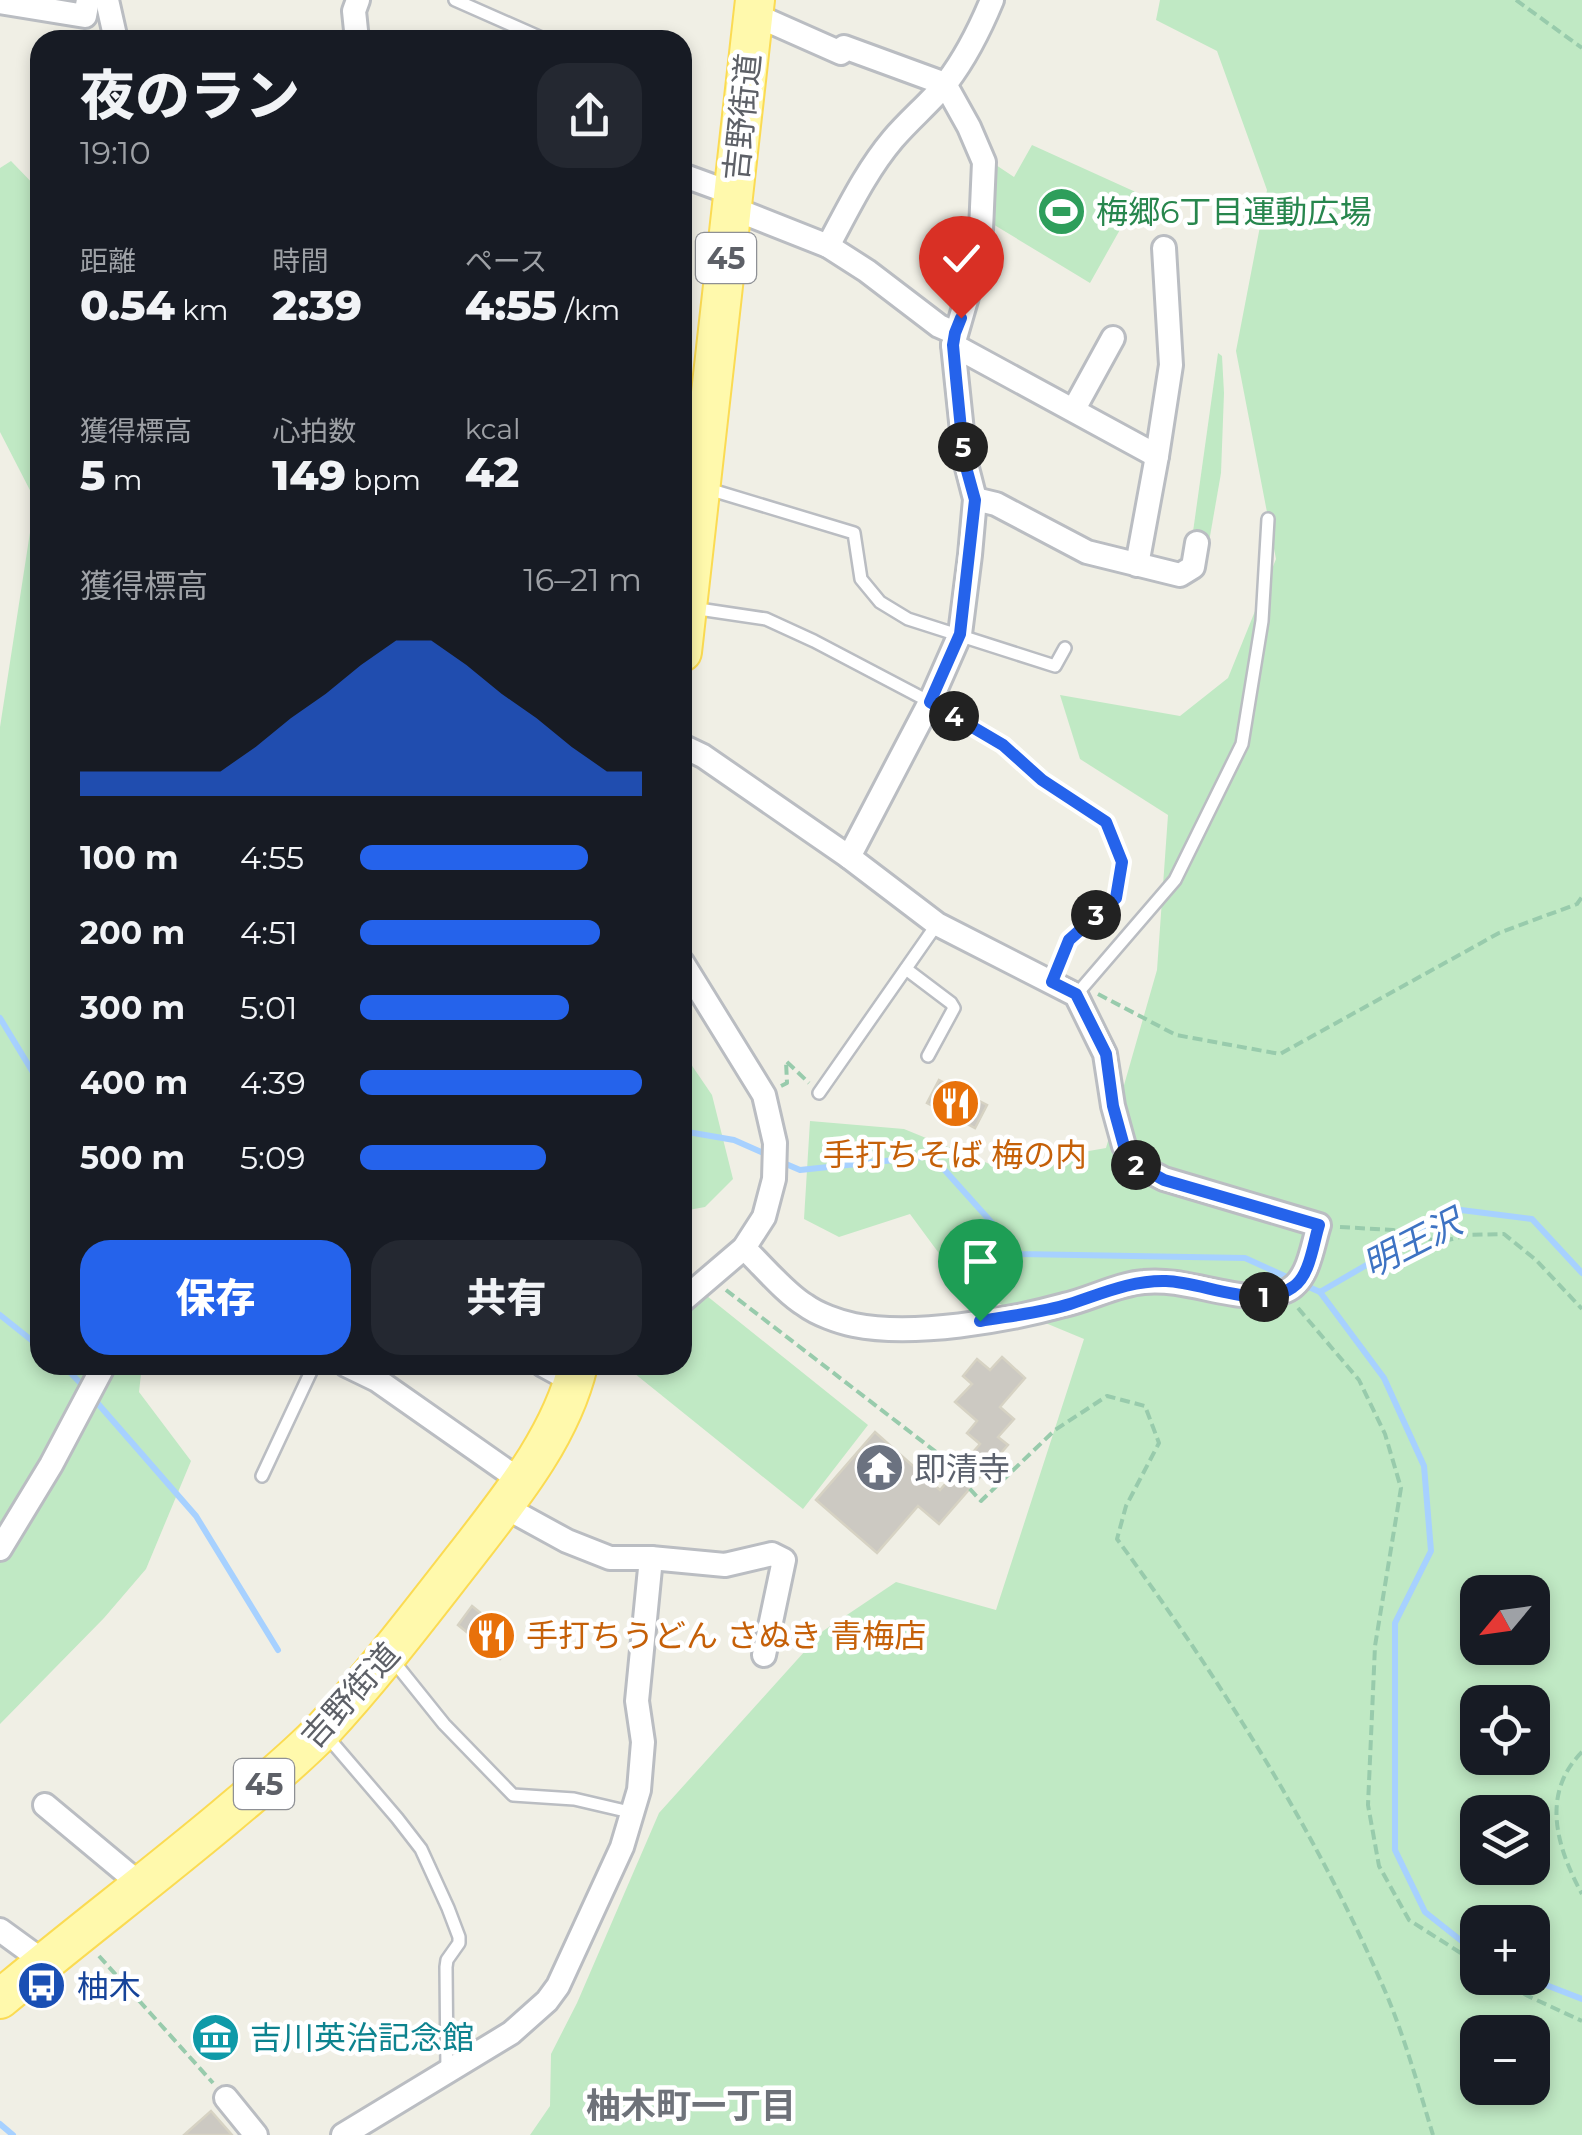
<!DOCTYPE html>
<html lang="ja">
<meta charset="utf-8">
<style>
body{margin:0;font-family:Montserrat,"Noto Sans JP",sans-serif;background:#242831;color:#f1f3f6;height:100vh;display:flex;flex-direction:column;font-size:38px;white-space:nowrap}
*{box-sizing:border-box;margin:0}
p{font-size:32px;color:#9ea1a6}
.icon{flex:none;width:55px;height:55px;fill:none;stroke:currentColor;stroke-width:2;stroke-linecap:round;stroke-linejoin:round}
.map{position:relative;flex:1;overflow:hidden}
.panel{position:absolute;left:30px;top:30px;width:662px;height:1345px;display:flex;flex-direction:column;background:#171b24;border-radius:30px;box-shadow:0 5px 15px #0003}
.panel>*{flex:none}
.needle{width:65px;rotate:241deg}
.buttons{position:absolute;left:1460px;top:1575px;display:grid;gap:20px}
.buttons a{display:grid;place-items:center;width:90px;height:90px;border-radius:20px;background:#171b24;box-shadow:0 5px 15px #0003;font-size:50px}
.pin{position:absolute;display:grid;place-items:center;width:85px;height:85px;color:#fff;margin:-102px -42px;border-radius:50% 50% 50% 0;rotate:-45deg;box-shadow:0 0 10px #0007}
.pin .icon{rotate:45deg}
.km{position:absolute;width:50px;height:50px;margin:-25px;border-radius:50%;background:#222;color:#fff;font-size:28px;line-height:50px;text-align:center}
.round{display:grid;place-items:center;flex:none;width:105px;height:105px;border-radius:30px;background:#242831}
.head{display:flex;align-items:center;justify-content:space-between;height:170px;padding:0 50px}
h1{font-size:55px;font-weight:800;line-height:75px}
.metrics{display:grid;grid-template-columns:repeat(3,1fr);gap:15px;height:170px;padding:10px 50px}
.metrics div{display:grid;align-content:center}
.metrics b{font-size:42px;font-weight:800}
.metrics small{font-size:28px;font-weight:400}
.metrics p{font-size:28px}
.chart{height:280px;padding:20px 50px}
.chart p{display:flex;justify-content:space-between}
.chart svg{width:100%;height:180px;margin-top:10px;fill:#2563eb;opacity:.7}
.cta{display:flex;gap:20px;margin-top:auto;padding:20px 50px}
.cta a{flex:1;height:115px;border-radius:30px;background:#2563eb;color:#fff;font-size:40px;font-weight:800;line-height:115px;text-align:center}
.cta a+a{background:#242831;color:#f1f3f6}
ul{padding:0 50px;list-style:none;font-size:32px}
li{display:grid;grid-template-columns:160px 120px 1fr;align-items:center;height:75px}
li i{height:25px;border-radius:12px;background:#2563eb}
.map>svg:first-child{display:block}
</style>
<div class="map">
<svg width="1582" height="2135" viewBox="0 0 1582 2135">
<rect width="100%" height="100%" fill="#f0efe5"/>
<g fill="#c0e9c4" fill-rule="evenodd">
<path d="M1160,0H1582V2135H530L550,2106L551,2054L577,2003L659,1813L823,1631L896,1582L996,1610L1084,1339L966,1290L910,1214L839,1237L804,1219L810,1121L904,1129L997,1167L1106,1148L1157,970L1168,815L1080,759L1060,695L1180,716L1228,678L1276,559L1236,351L1267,190L1217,51L1156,20ZM1478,1592H1532V1648H1478ZM1478,1702H1532V1758H1478ZM1478,1812H1532V1868H1478ZM1478,1922H1532V1978H1478ZM1478,2032H1532V2088H1478Z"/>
<path d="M1032,145L1140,194L1090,283L991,223L993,163L1014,177Z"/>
<path d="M11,161L40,191V1365H142L139,1392L191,1461L146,1569L104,1618L0,1724V727L35,500L0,432V168Z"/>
<path d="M1218,353L1222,356L1224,393L1221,473L1209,542L1192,539Z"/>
<path d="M682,1051L712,1095L733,1179L705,1207L683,1211Z"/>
<path d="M707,1296L868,1425L803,1509L624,1365H682L683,1316Z"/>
</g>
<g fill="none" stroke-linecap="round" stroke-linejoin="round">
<g stroke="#a7d1ff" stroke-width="6">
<path d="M0,1018L40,1084"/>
<path d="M682,1131L734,1140L768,1155"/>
<path d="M779,1161L800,1170L932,1156L1020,1254L1245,1258L1320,1292L1461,1210L1532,1219L1582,1273"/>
<path d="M1320,1292L1384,1378L1424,1466L1431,1551L1395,1623V1850L1425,1912L1478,1954"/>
<path d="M0,1315L40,1347"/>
<path d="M63,1365L85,1388"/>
<path d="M93,1398L196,1516L278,1650"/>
<path d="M1528,1978L1582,1999"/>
<path d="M0,2124L13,2135"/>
</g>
</g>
<g fill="#ccc9c2" stroke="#d6d2c3" stroke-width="2.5">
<path d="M939,1080L987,1105L975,1128L927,1103Z"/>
<path d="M1002,1357L1025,1378L1000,1407L1014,1419L998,1437L1008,1445L939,1524L918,1506L877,1553L816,1500L875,1432L940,1490L980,1444L967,1433L977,1421L955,1402L972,1384L963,1376L977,1359L990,1370Z"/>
<path d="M472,1606L515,1641L500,1659L458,1625Z"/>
<path d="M211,2111L232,2135H184Z"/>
</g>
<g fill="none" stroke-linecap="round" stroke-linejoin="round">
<defs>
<g id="lane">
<path d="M455,0L546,40"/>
<path d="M705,488L854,533L861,579L880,602L908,619L1055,666L1065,648"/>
<path d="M692,608L766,619L814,641L930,702L1003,745L1042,780L1106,822L1122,862L1115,898L1069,939L1052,982"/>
<path d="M906,969L951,1003L954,1008L928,1056"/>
<path d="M1076,995L1175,880L1242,744L1262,621L1268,519"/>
<path d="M819,1093L937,924"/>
<path d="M262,1476L314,1365"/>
<path d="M391,1658L444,1724L513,1795L574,1799L634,1813"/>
<path d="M325,1734L397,1818L421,1849L448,1908L459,1937V1943L447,1960L446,1967L447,2073"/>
</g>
<g id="street">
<path d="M107,0L116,40"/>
<path d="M0,2L85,16L88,0"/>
<path d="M753,14L841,53L844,47L945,84L969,127L984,162L981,230L975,269L953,345L965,460L975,499L970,555L960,634L930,702L849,857"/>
<path d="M357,40L354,11L358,0"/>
<path d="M682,175L734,194"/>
<path d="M732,208L828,246L867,271L939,326L955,333"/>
<path d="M828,246C848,209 866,171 893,139C910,119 931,102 947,82C966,57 980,29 992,0"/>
<path d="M953,345L1157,456"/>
<path d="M1074,409L1113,338"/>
<path d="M975,499L996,504L1087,552L1180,575L1193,567L1197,543"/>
<path d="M1137,565L1157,456L1171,365L1164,248"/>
<path d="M682,746L703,756L849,857L937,924L1076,995L1105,1054L1113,1106L1124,1146L1135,1164L1164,1179L1319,1225C1312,1246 1309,1281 1286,1291C1243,1308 1192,1277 1144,1282C1117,1284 1091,1299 1064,1305C1006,1321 913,1337 854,1325C839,1322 817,1314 805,1305C786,1294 761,1264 744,1248"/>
<path d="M682,962L764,1095L775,1143L774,1179L764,1217L744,1248L682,1301"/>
<path d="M346,1365L377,1380L521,1481"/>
<path d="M543,1365L574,1382"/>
<path d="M0,1549L51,1465L104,1365"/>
<path d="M651,1558L725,1565L772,1554L784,1560L764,1655"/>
<path d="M45,1805L141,1885"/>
<path d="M0,1930L44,1962"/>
<path d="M226,2098L256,2135"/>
<path d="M343,2135L511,2033L547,2001L558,1986L622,1847L639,1790L643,1742L637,1701L651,1558H610L567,1541L503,1506"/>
</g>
<g id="primary">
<path d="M682,652L755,0"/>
<path d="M0,1999C74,1937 151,1879 225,1817C258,1789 292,1762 322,1731C374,1675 420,1614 467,1554C511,1497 561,1436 578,1365"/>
</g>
</defs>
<use href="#lane" stroke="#babdc2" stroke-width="16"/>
<use href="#street" stroke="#babdc2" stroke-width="28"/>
<use href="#primary" stroke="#fbdb53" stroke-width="42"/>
<g stroke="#98cbac" stroke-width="4" stroke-dasharray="10 5" stroke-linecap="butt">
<path d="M1516,0L1582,48"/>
<path d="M1098,994L1176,1035L1280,1054L1499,933L1577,904L1582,897"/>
<path d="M781,1086L787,1083L786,1061L809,1083"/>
<path d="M1340,1227L1393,1230L1441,1242L1467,1235L1504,1234L1536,1260L1582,1309"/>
<path d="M726,1290L936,1452L981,1501L1055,1430L1107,1396L1145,1406L1159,1443L1126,1506L1117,1539C1222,1682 1318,1834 1388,1998C1406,2042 1419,2089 1433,2135"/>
<path d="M1298,1308L1359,1380L1385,1434L1401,1488L1375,1646L1368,1805L1379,1866L1409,1920L1478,1964"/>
<path d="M1582,1752C1540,1794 1557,1848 1582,1894"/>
<path d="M99,1956L213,2083"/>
<path d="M1498,1978L1528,1996L1582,2021"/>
</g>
<use href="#lane" stroke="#fff" stroke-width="11"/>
<use href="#street" stroke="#fff" stroke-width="22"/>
<use href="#primary" stroke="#fff9ac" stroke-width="38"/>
</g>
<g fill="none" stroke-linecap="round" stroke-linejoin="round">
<defs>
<path id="route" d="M961,318L955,333L953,345L956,378L964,460L975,500L960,634L930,702L1003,745L1042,780L1106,822L1122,862L1116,898L1069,940L1052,982L1076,994L1106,1054L1113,1106L1124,1146L1135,1164L1164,1180L1319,1225C1313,1244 1310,1276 1293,1287C1259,1311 1204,1282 1166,1281C1132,1280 1101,1294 1070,1304C1041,1313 1009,1316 980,1321"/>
</defs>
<use href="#route" stroke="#fff" stroke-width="20"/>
<use href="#route" stroke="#2563eb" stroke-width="12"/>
</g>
<defs>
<symbol id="stadium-disc" viewBox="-11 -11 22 22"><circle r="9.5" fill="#2e9e5b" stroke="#fff"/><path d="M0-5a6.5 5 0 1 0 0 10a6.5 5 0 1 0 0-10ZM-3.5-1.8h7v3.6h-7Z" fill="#fff"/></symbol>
<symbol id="restaurant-disc" viewBox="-11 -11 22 22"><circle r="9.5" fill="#e8710a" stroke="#fff"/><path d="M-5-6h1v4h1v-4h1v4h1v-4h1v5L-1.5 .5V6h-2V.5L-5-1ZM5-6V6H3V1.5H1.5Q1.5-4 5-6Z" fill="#fff"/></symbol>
<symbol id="temple-disc" viewBox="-11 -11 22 22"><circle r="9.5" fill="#6b7280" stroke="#fff"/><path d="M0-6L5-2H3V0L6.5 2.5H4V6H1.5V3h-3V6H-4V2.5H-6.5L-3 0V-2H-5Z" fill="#fff"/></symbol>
<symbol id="bus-disc" viewBox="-11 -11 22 22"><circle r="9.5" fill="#1a4fb4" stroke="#fff"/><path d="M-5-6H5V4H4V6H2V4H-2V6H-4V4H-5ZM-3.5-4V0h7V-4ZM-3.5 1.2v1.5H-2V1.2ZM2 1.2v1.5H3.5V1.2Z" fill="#fff"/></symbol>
<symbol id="museum-disc" viewBox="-11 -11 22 22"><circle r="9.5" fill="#0f9aa8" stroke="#fff"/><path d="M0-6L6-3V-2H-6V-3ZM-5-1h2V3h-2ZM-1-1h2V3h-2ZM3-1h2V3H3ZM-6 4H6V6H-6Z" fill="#fff"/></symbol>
</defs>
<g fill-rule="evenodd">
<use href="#stadium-disc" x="1034" y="184" width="55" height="55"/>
<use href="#restaurant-disc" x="928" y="1076" width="55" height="55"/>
<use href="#temple-disc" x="852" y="1440" width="55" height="55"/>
<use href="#restaurant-disc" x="464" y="1608" width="55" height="55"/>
<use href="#bus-disc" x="14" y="1958" width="55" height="55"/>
<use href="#museum-disc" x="188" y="2010" width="55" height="55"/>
</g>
<g text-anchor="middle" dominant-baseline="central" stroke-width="9" stroke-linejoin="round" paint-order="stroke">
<g fill="#fff" stroke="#8e9095" stroke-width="2.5">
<rect x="696" y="233" width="60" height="50" rx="8"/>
<rect x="234" y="1759" width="60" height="50" rx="8"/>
</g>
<g font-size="30" font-weight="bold" fill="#5d6067">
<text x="726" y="258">45</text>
<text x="264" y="1784">45</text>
</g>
<g font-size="32" fill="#5d6067" stroke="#fff">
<text transform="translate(742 117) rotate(-84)">吉野街道</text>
<text transform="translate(350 1695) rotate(-48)">吉野街道</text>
</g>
<g font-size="32" fill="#27864d" stroke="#fff" text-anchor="start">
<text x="1096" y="211">梅郷6丁目運動広場</text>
</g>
<g font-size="32" fill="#c56008" stroke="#fff">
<text x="955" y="1154">手打ちそば 梅の内</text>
<text x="526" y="1635" text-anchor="start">手打ちうどん さぬき 青梅店</text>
</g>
<g font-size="32" fill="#5b616d" stroke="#fff" text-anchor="start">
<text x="914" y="1468">即清寺</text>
</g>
<g font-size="32" fill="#164399" stroke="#fff" text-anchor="start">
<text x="77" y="1986">柚木</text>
</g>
<g font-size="32" fill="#0d838f" stroke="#fff" text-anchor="start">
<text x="250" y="2037">吉川英治記念館</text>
</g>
<g font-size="35" font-style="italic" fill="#3e73c3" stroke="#fff">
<text transform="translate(1412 1243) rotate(-27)">明王沢</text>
</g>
<g font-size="35" font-weight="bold" fill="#6e7279" stroke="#fff">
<text x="691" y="2105">柚木町一丁目</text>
</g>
</g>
</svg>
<div class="buttons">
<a><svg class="needle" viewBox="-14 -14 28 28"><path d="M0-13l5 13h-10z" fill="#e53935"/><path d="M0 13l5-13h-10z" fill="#9ea1a6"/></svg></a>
<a><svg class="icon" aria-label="locate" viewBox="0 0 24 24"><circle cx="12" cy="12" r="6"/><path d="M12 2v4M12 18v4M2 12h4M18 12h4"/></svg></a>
<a><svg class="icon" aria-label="layers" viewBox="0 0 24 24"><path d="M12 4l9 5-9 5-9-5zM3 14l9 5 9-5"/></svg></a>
<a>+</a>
<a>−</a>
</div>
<div class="pin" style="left:980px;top:1321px;background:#1e9e55"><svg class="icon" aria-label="arrive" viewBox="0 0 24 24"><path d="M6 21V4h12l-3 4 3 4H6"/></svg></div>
<div class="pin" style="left:961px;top:318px;background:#d93025"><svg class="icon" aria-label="check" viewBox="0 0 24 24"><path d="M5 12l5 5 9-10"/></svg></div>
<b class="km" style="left:1264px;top:1297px">1</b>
<b class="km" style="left:1136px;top:1165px">2</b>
<b class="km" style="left:1096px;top:915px">3</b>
<b class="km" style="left:954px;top:716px">4</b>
<b class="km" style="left:963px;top:447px">5</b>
<section class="panel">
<div class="head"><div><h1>夜のラン</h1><p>19:10</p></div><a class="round"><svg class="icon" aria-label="share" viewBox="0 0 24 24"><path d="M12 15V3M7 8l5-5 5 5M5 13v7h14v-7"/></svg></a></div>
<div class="metrics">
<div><p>距離</p><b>0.54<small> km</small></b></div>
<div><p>時間</p><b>2:39</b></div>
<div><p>ペース</p><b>4:55<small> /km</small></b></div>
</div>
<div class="metrics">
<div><p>獲得標高</p><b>5<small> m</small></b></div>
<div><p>心拍数</p><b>149<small> bpm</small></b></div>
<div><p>kcal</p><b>42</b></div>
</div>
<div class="chart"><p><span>獲得標高</span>16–21 m</p>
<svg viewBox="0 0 160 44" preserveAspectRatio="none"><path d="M0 44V38L10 38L20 38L30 38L40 38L50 32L60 25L70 19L80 12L90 6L100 6L110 12L120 19L130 25L140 32L150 38L160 38V44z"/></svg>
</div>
<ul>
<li><b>100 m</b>4:55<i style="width:81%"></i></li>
<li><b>200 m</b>4:51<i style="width:85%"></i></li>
<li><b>300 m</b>5:01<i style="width:74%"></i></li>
<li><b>400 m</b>4:39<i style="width:100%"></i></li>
<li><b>500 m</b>5:09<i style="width:66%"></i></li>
</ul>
<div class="cta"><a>保存</a><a>共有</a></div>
</section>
</div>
